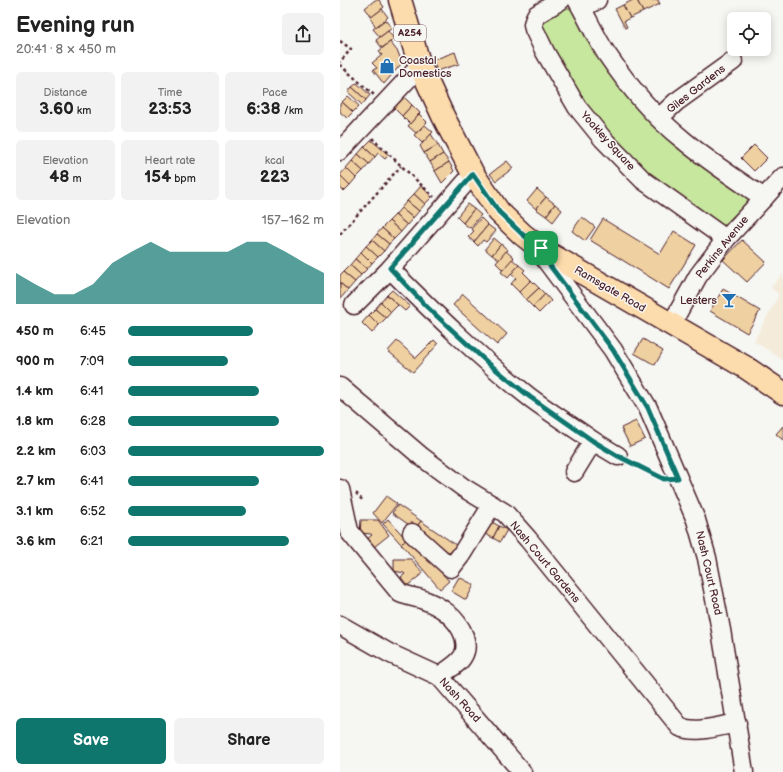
<!DOCTYPE html>
<meta charset="utf-8">
<style>
body{margin:0;font-family:"Balsamiq Sans",sans-serif;background:#f2f2f2;color:#222;height:100vh;display:flex;flex-direction:column;font-size:15px;white-space:nowrap}
*{box-sizing:border-box;margin:0}
p{font-size:13px;color:#767676}
.icon{flex:none;width:22px;height:22px;fill:none;stroke:currentColor;stroke-width:2;stroke-linecap:round;stroke-linejoin:round}
.map{position:relative;flex:1;overflow:hidden}
.side{display:flex;flex-direction:column;background:#fff;width:340px}
.side>*{flex:none}
.buttons{position:absolute;left:387px;top:12px;display:grid;gap:8px}
.buttons a{display:grid;place-items:center;width:44px;height:44px;border-radius:6px;background:#fff;box-shadow:0 2px 10px #0003;font-size:20px}
.pin{position:absolute;display:grid;place-items:center;width:34px;height:34px;color:#fff;margin:-17px;border-radius:8px;box-shadow:0 2px 6px #0006}
.round{display:grid;place-items:center;flex:none;width:42px;height:42px;border-radius:6px;background:#f2f2f2}
.head{display:flex;align-items:center;justify-content:space-between;height:68px;padding:0 16px}
h1{font-size:22px;font-weight:700;line-height:30px}
.figures{display:grid;grid-template-columns:repeat(3,1fr);gap:6px;height:68px;padding:4px 16px}
.figures div{display:grid;align-content:center;border-radius:6px;background:#f2f2f2;text-align:center}
.figures b{font-size:17px;font-weight:700}
.figures small{font-size:11px;font-weight:400}
.figures p{font-size:11px}
.chart{height:112px;padding:8px 16px}
.chart p{display:flex;justify-content:space-between}
.chart svg{width:100%;height:72px;margin-top:4px;fill:#0f766e;opacity:.7}
.cta{display:flex;gap:8px;margin-top:auto;padding:8px 16px}
.cta a{flex:1;height:46px;border-radius:6px;background:#0f766e;color:#fff;font-size:16px;font-weight:700;line-height:46px;text-align:center}
.cta a+a{background:#f2f2f2;color:#222}
ul{padding:0 16px;list-style:none;font-size:13px}
li{display:grid;grid-template-columns:64px 48px 1fr;align-items:center;height:30px}
li i{height:10px;border-radius:5px;background:#0f766e}
main{display:flex;flex:1;min-height:0}
.map>svg:first-child{display:block}
</style>
<main>
<section class="side">
<div class="head"><div><h1>Evening run</h1><p>20:41 · 8 × 450 m</p></div><a class="round"><svg class="icon" aria-label="share" viewBox="0 0 24 24"><path d="M12 15V3M7 8l5-5 5 5M5 13v7h14v-7"/></svg></a></div>
<div class="figures">
<div><p>Distance</p><b>3.60<small> km</small></b></div>
<div><p>Time</p><b>23:53</b></div>
<div><p>Pace</p><b>6:38<small> /km</small></b></div>
</div>
<div class="figures">
<div><p>Elevation</p><b>48<small> m</small></b></div>
<div><p>Heart rate</p><b>154<small> bpm</small></b></div>
<div><p>kcal</p><b>223</b></div>
</div>
<div class="chart"><p><span>Elevation</span>157–162 m</p>
<svg viewBox="0 0 160 44" preserveAspectRatio="none"><path d="M0 44V25L10 32L20 38L30 38L40 32L50 19L60 12L70 6L80 12L90 12L100 12L110 12L120 6L130 6L140 12L150 19L160 25V44z"/></svg>
</div>
<ul>
<li><b>450 m</b>6:45<i style="width:64%"></i></li>
<li><b>900 m</b>7:09<i style="width:51%"></i></li>
<li><b>1.4 km</b>6:41<i style="width:67%"></i></li>
<li><b>1.8 km</b>6:28<i style="width:77%"></i></li>
<li><b>2.2 km</b>6:03<i style="width:100%"></i></li>
<li><b>2.7 km</b>6:41<i style="width:67%"></i></li>
<li><b>3.1 km</b>6:52<i style="width:60%"></i></li>
<li><b>3.6 km</b>6:21<i style="width:82%"></i></li>
</ul>
<div class="cta"><a>Save</a><a>Share</a></div>
</section>
<div class="map">
<svg width="443" height="772" viewBox="0 0 443 772">
<rect width="100%" height="100%" fill="#f6f6f2"/>
<filter id="ink" filterUnits="userSpaceOnUse"><feTurbulence type="fractalNoise" baseFrequency=".025" numOctaves="2"/><feDisplacementMap in="SourceGraphic" scale="8" xChannelSelector="R" yChannelSelector="G"/><feConvolveMatrix kernelMatrix="1 2 1 2 8 2 1 2 1" color-interpolation-filters="sRGB"/></filter>
<g filter="url(#ink)">
<path fill="#f4ebda" d="M443,274V360L414,341L439,295L431,287Z"/>
<path fill="#c7e79f" stroke="#888365" d="M222,6L233,10L258,53L408,197V201L381,228L348,208L270,139L231,87L198,24Z"/>
<g fill="#efd0a1" stroke="#4a1f2b">
<path d="M35,0H39L44,7L32,17L25,8Z"/>
<path d="M293,0H297L303,12L290,18L283,5Z"/>
<path d="M297,0H318L320,4L303,12Z"/>
<path d="M283,5L290,18L284,21L287,27L285,28L275,9Z"/>
<path d="M42,9L48,17L36,27L30,18Z"/>
<path d="M45,20L52,28L40,37L33,29Z"/>
<path d="M48,31L54,39L42,48L36,40Z"/>
<path d="M50,42L58,52L62,63L44,84L33,70L37,68L32,63L42,55L39,51Z"/>
<path d="M115,52L119,64L97,71L93,60Z"/>
<path d="M17,83L30,95L26,100L12,87Z"/>
<path d="M12,87L26,100L22,105L8,92Z"/>
<path d="M8,96L19,106L13,112L2,102Z"/>
<path d="M64,97L72,105L62,116L54,108Z"/>
<path d="M2,102L13,112L7,118L0,112V104Z"/>
<path d="M72,105L80,113L70,124L62,116Z"/>
<path d="M79,114L87,122L76,133L68,126Z"/>
<path d="M85,125L93,132L82,143L74,135Z"/>
<path d="M91,134L98,145L84,153L80,146Z"/>
<path d="M31,140L49,155L45,159L38,153L35,157L24,147Z"/>
<path d="M98,145L103,154L90,162L84,153Z"/>
<path d="M414,145L427,158L414,171L401,158Z"/>
<path d="M24,147L35,157L29,164L18,154Z"/>
<path d="M18,154L29,164L23,171L12,161Z"/>
<path d="M103,154L109,162L95,171L90,162Z"/>
<path d="M12,161L23,171L16,178L6,168Z"/>
<path d="M167,161L173,168L156,181L150,174Z"/>
<path d="M109,162L114,171L102,183L95,171Z"/>
<path d="M6,168L16,178L10,185L0,175Z"/>
<path d="M0,175L10,185L4,191L0,188Z"/>
<path d="M81,186L92,197L85,204L74,194Z"/>
<path d="M197,189L206,197L196,209L187,201Z"/>
<path d="M74,194L85,204L79,211L67,201Z"/>
<path d="M206,197L215,204L206,216L196,209Z"/>
<path d="M67,201L79,211L73,218L61,208Z"/>
<path d="M127,204L134,209L123,223L117,217Z"/>
<path d="M215,204L222,210L213,222L206,216Z"/>
<path d="M61,208L73,218L67,225L55,215Z"/>
<path d="M134,209L141,215L130,228L123,223Z"/>
<path d="M55,215L67,225L61,232L49,221Z"/>
<path d="M242,217L255,227L245,241L232,231Z"/>
<path d="M141,218L148,225L134,242L128,237L134,231L131,229Z"/>
<path d="M263,219L320,254L334,231L356,245L329,289L250,240Z"/>
<path d="M49,221L61,232L54,239L42,228Z"/>
<path d="M148,225L156,231L146,242L143,240L138,246L134,242Z"/>
<path d="M42,228L54,239L49,244L37,234Z"/>
<path d="M37,234L49,244L44,251L32,240Z"/>
<path d="M154,238L161,244L152,255L145,249Z"/>
<path d="M32,240L44,251L38,257L26,246Z"/>
<path d="M402,240L426,262L407,282L383,260Z"/>
<path d="M161,244L168,250L159,260L152,255Z"/>
<path d="M26,246L38,257L32,263L21,252Z"/>
<path d="M166,251L174,258L163,270L156,263Z"/>
<path d="M21,252L32,263L27,269L15,259Z"/>
<path d="M15,259L27,269L21,275L10,265Z"/>
<path d="M172,259L179,265L168,278L161,272Z"/>
<path d="M10,265L21,275L15,282L3,272Z"/>
<path d="M179,265L185,270L183,272L191,280L179,292L171,284L176,278L171,274Z"/>
<path d="M3,272L15,282L8,290L0,283V275Z"/>
<path d="M191,280L199,288L186,300L179,292Z"/>
<path d="M0,283L8,290L0,299Z"/>
<path d="M199,288L205,294L193,307L186,300Z"/>
<path d="M383,289L420,311L407,333L370,311Z"/>
<path d="M52,290L70,306L65,311L47,295Z"/>
<path d="M123,294L167,334L157,345L113,305Z"/>
<path d="M205,294L211,301L199,313L193,307Z"/>
<path d="M47,295L58,305L51,312L41,302Z"/>
<path d="M41,302L51,312L46,318L35,309Z"/>
<path d="M35,309L46,318L39,325L29,315Z"/>
<path d="M29,315L39,325L32,333L22,323Z"/>
<path d="M303,339L323,351L315,365L294,353Z"/>
<path d="M94,340L98,344L73,372L48,351L57,341L76,358Z"/>
<path d="M296,421L305,439L290,446L281,428Z"/>
<path d="M443,426V440L436,434Z"/>
<path d="M46,496L57,504L42,523L33,513Z"/>
<path d="M58,505L81,521L75,529L52,513Z"/>
<path d="M48,519L66,539L61,544L43,524Z"/>
<path d="M21,520H38L49,535L34,547L27,539L32,535L31,534L20,533Z"/>
<path d="M81,521L119,547L113,555L75,529Z"/>
<path d="M152,522L159,526L153,538L145,534Z"/>
<path d="M159,526L167,530L160,542L153,538Z"/>
<path d="M69,537L109,581L100,589L61,544Z"/>
<path d="M54,559H71L83,573L67,586L61,577L65,574L64,573L54,571Z"/>
<path d="M119,577L134,585L126,600L111,591Z"/>
</g>
<g fill="none" stroke-linecap="round" stroke-linejoin="round">
<defs>
<g id="minor">
<path d="M221,0L196,15L193,24L194,29L205,52L237,107L263,139L303,180L386,239"/>
<path d="M237,0C247,17 255,36 266,53C287,84 313,116 342,139C368,161 396,179 424,198"/>
<path d="M242,8L257,0"/>
<path d="M319,118L336,102L393,61"/>
<path d="M0,151L80,66"/>
<path d="M201,249L205,259L273,350L308,408L356,520L367,558L381,630L404,772"/>
<path d="M50,269C94,313 139,357 188,396C209,412 232,426 253,441"/>
<path d="M14,305L50,269L133,174"/>
<path d="M331,325L358,276L386,239L443,177"/>
<path d="M0,387L82,457L124,488L165,513L188,539L340,727C357,734 379,726 397,723"/>
<path d="M234,472L253,441L278,456"/>
<path d="M0,489L9,531L60,593C67,596 74,597 81,599C99,605 117,617 124,636C126,643 127,649 123,656C119,664 106,671 99,676"/>
<path d="M72,533L111,568L121,555L152,505"/>
<path d="M0,625L49,653L99,676L182,772"/>
</g>
<path id="major" d="M60,0L80,66L103,116L133,174L159,212L182,234L201,249L405,367L443,393"/>
</defs>
<use href="#minor" stroke="#4a1f2b" stroke-width="21"/>
<use href="#major" stroke="#4a1f2b" stroke-width="25"/>
<g stroke="#4a1f2b" stroke-width="2.5" stroke-dasharray="3 3" stroke-linecap="butt">
<path d="M0,41L11,49L0,62"/>
<path d="M0,65L34,95"/>
<path d="M32,138L94,197"/>
<path d="M0,234L61,166"/>
<path d="M290,462L322,478"/>
<path d="M16,493L24,502"/>
</g>
<use href="#minor" stroke="#f6f6f2" stroke-width="18"/>
<use href="#major" stroke="#fcdcac" stroke-width="22"/>
</g>
</g>
<g fill="none" stroke-linecap="round" stroke-linejoin="round" filter="url(#ink)">
<defs>
<path id="route" d="M133,174L159,212L182,234L201,248L205,259L273,350L308,408L338,478L324,479L278,456L253,441L190,397L148,363L87,307L50,268Z"/>
</defs>
<use href="#route" stroke="#fff" stroke-width="8"/>
<use href="#route" stroke="#0f766e" stroke-width="5"/>
</g>
<defs>
<symbol id="shop-bare" viewBox="-9 -9 18 18"><path d="M-5-2.5h2.3a2.7 3.5 0 0 1 5.4 0H5L5.5 6h-11ZM-1.5-2.5h3a1.5 2.3 0 0 0-3 0Z" fill="#1f6fb2" stroke="#f6f6f2" stroke-width="2.5" paint-order="stroke"/></symbol>
<symbol id="bar-bare" viewBox="-9 -9 18 18"><path d="M-6-5H6L.8 .8V4.5H3.5V6h-7V4.5H-.8V.8Z" fill="#1f6fb2" stroke="#f6f6f2" stroke-width="2.5" paint-order="stroke"/></symbol>
</defs>
<g fill-rule="evenodd">
<use href="#shop-bare" x="36" y="55" width="22" height="22"/>
<use href="#bar-bare" x="378" y="289" width="22" height="22"/>
</g>
<g text-anchor="middle" dominant-baseline="central" stroke-width="3" stroke-linejoin="round" paint-order="stroke">
<rect fill="#f6f6f2" stroke="#7e6067" stroke-width="1" x="54" y="25" width="32" height="16" rx="3"/>
<g font-size="10" font-weight="bold" fill="#4a1f2b">
<text x="70" y="33">A254</text>
</g>
<g font-size="11" fill="#4a1f2b" stroke="#f6f6f2" text-anchor="start">
<text x="59" y="60">Coastal<tspan x="59" dy="13">Domestics</tspan></text>
<text x="377" y="300" text-anchor="end">Lesters</text>
</g>
<g font-size="11" fill="#4a1f2b" stroke="#f6f6f2">
<text transform="translate(356 89) rotate(-38)">Giles Gardens</text>
<text transform="translate(268 141) rotate(48)">Yoakley Square</text>
<text transform="translate(382 247) rotate(-51)">Perkins Avenue</text>
<text transform="translate(270 289) rotate(30)">Ramsgate Road</text>
<text transform="translate(205 562) rotate(50)">Nash Court Gardens</text>
<text transform="translate(369 573) rotate(77)">Nash Court Road</text>
<text transform="translate(120 700) rotate(48)">Nash Road</text>
</g>
</g>
</svg>
<div class="buttons">
<a><svg class="icon" aria-label="locate" viewBox="0 0 24 24"><circle cx="12" cy="12" r="6"/><path d="M12 2v4M12 18v4M2 12h4M18 12h4"/></svg></a>
</div>
<div class="pin" style="left:201px;top:248px;background:#1e9e55"><svg class="icon" aria-label="arrive" viewBox="0 0 24 24"><path d="M6 21V4h12l-3 4 3 4H6"/></svg></div>
</div>
</main>
